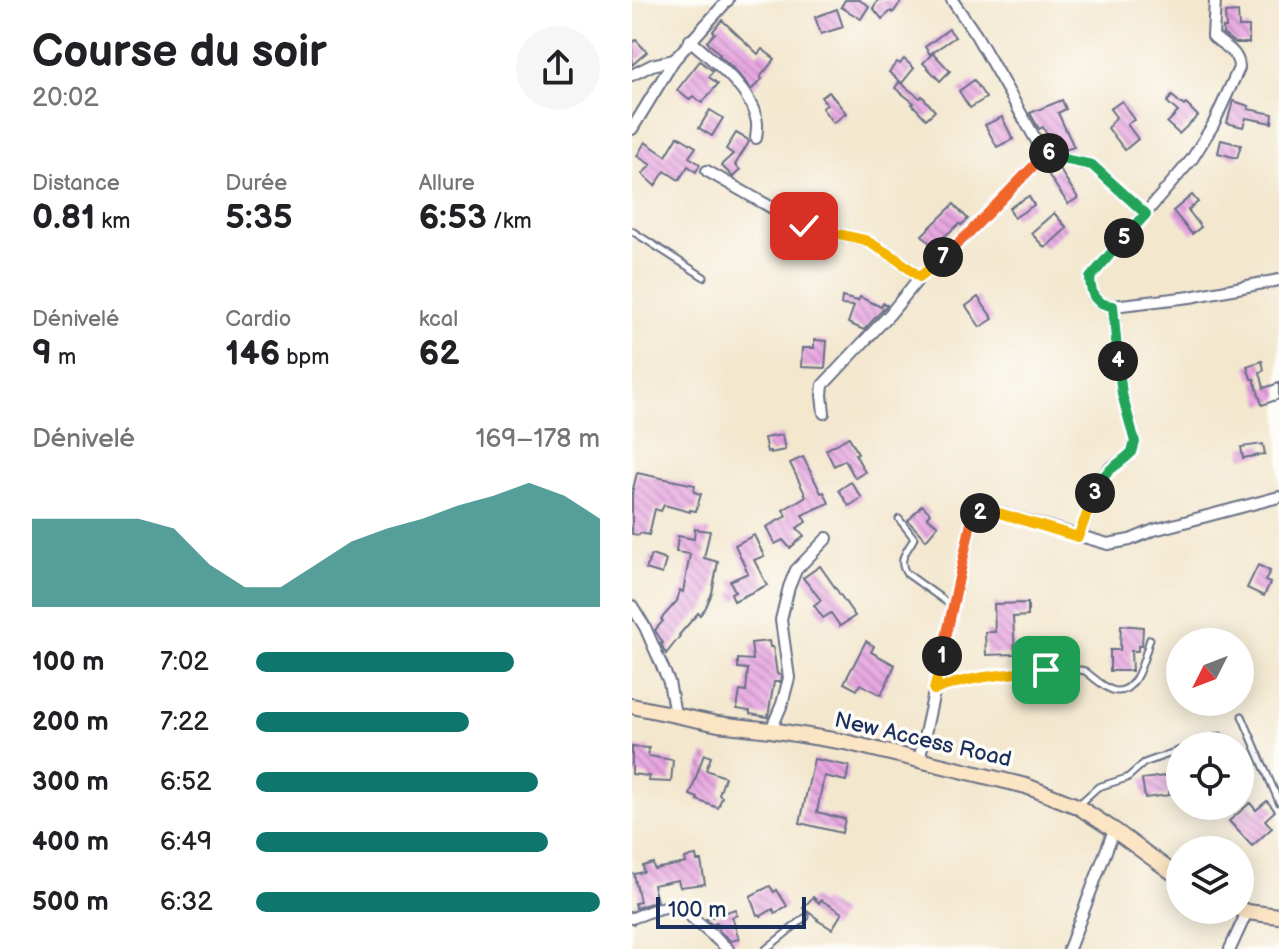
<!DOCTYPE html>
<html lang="fr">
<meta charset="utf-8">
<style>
body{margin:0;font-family:"Balsamiq Sans",sans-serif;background:#f6f6f6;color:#202124;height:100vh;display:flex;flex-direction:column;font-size:30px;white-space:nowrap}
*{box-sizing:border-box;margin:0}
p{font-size:26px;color:#757577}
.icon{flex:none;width:44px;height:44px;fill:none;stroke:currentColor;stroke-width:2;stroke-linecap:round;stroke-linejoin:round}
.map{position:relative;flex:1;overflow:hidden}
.details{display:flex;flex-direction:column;background:#fff;width:632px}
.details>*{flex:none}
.needle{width:52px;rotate:228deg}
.controls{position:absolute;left:534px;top:628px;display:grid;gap:16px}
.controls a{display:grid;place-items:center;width:88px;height:88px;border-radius:50%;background:#fff;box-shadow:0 4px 20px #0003;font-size:40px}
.scale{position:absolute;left:24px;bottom:20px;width:150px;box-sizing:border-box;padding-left:8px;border:4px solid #1b2f5e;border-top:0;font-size:22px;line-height:28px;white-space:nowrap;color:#1b2f5e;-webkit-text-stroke:6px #fdfcf7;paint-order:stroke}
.pin{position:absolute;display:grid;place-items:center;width:68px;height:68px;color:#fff;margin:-34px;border-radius:16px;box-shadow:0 4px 12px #0006}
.km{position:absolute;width:40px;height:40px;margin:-20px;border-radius:50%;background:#222;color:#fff;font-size:22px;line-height:40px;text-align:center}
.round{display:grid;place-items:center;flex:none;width:84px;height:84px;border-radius:42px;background:#f6f6f6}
.overview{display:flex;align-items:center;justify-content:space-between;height:136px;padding:0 32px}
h1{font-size:44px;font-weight:800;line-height:60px}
.figures{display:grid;grid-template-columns:repeat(3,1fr);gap:12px;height:136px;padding:8px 32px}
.figures div{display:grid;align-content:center}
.figures b{font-size:34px;font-weight:800}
.figures small{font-size:22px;font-weight:400}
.figures p{font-size:22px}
.chart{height:224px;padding:16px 32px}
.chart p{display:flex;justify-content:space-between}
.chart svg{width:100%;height:144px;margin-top:8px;fill:#0f766e;opacity:.7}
ul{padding:0 32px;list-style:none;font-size:26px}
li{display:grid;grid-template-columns:128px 96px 1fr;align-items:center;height:60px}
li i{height:20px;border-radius:10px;background:#0f766e}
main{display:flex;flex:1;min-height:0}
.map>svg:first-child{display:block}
</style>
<main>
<section class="details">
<div class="overview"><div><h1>Course du soir</h1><p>20:02</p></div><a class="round"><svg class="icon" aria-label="share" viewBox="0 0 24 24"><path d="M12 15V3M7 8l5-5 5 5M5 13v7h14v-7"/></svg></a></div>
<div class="figures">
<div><p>Distance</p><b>0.81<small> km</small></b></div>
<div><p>Durée</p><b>5:35</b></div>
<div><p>Allure</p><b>6:53<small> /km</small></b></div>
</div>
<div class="figures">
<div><p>Dénivelé</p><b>9<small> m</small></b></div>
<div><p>Cardio</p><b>146<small> bpm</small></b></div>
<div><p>kcal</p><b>62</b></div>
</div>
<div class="chart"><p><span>Dénivelé</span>169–178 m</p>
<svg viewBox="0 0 160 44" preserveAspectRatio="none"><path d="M0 44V17L10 17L20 17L30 17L40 20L50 31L60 38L70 38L80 31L90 24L100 20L110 17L120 13L130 10L140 6L150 10L160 17V44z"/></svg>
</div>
<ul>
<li><b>100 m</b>7:02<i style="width:75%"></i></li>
<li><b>200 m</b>7:22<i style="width:62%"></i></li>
<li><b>300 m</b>6:52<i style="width:82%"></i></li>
<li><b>400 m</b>6:49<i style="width:85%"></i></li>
<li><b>500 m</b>6:32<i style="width:100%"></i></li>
</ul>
</section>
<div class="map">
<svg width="647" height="949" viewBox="0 0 647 949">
<defs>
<pattern id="building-back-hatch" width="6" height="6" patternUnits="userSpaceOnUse" patternTransform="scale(2)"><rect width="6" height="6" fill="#e7a5e0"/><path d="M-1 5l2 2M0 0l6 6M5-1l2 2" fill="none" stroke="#ba87b9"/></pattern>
</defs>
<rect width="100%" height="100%" fill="#fdfcf7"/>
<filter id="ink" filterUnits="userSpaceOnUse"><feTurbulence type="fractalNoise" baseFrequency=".0125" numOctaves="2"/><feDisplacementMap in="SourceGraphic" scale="16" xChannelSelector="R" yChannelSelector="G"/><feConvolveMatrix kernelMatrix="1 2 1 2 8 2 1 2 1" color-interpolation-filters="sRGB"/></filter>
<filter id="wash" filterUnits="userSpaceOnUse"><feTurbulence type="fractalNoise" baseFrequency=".006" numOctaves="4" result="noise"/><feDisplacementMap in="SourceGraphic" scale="32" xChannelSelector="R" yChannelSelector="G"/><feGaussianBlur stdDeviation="1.8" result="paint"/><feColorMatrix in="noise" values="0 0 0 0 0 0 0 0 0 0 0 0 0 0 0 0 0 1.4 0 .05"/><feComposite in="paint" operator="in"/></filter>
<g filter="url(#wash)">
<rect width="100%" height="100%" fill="#f3e7ce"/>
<g id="blocks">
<g fill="url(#building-back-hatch)">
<path d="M213,0H227L237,6L229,19L209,7Z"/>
<path d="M246,0H270L261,13L259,11L250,19L241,8Z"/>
<path d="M205,9L211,27L189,34L183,17Z"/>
<path d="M606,12L607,27H617V43H603L591,34V28H594L593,13Z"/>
<path d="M90,20L126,54L130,49L143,59L128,77L130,79L119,90L103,70L87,55L88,54L75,42L83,33L81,31Z"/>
<path d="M317,29L323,37L298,54L293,47Z"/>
<path d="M4,40L15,52L0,65V43Z"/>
<path d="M301,53L318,71L308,81L291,63Z"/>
<path d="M272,59L282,68L270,83L257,72L265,62L268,64Z"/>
<path d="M68,61L81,71L77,77L86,84L70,103L61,96L57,100L45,90Z"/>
<path d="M342,80L354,98L338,108L327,91Z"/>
<path d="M267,82L288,98L290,96L303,111L294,119L280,104L282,103L263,88Z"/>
<path d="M197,92L214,113L201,123L190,108L195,105L189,97Z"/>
<path d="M540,96L552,106L554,104L566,116L547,134L535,123L546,112L535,102Z"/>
<path d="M430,100L434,109L426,113L442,147L433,150L420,145L411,127L407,129L398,113Z"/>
<path d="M490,101L502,120L495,124L506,139L493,150L476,128L484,117L478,109Z"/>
<path d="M601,101L617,106L616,109L641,114L640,123L614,118L611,127L595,123Z"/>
<path d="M78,110L91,118L80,136L67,128Z"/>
<path d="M370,117L381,139L365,147L353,125Z"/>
<path d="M104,133L115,139L117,142L103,165L108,170L101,177L89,165L101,154L94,149Z"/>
<path d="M46,136L64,147L57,157L68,164L64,172L56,166L47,180L33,171L23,186L10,174L19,165L5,156L13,142L34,156Z"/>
<path d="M589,140L609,145L605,158L586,153Z"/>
<path d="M426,167L446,198L436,204L416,174Z"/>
<path d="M560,195L566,202L556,210L569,227L560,234L541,211Z"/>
<path d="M397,196L402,205L382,218L377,208Z"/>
<path d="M322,204L336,219L329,225L327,224L307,241L311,246L305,251L290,235Z"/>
<path d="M422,213L435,228L413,248L399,233Z"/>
<path d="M210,297L226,301L228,297L249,307L251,303L255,305L232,330L216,323L222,306L209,305Z"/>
<path d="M346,297L361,319L348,327L334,306Z"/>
<path d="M182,340L195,341L193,368L169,367L170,348H182Z"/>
<path d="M630,361L632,370L628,372L632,388L647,383V399L630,405L622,379H619L615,366Z"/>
<path d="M150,435L153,450L138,453V451L135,452L132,438Z"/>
<path d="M217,437L226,453L223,454L233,472L223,478L213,460L202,466L194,450Z"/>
<path d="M631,444L633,454L611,458L609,447Z"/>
<path d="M171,457L189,493L192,492L197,503L170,515L174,522L165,528L172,536L158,548L151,540L143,544L134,527L155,516L151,510L174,496L158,463Z"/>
<path d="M5,473L63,485L62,492L69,494L64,511L58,510V512L32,505L29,511L23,509L17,535L8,533L7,535L0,534V493Z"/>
<path d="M219,482L230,498L217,506L207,490Z"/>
<path d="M290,505L298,513L295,517L306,526L294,540L276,521Z"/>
<path d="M63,529L78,531L72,558L86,562L80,593L74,607L68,615L66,613L47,635L48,636L34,654L29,644L31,643L23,630L31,621L29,619L45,601L48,590L51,592L58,554L44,552L46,536L62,539Z"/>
<path d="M122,535L132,556L122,560L135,585L102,601L99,593L103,591L98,581L116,573L103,545Z"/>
<path d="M19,555L34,560L30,574L14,569Z"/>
<path d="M626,565L638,571L633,581L638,583L632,596L615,588Z"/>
<path d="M188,566L223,616L208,626L199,613L191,618L182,605L189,600L171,578Z"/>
<path d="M396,603V616L381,617L383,654L354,655L353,632H363L362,604Z"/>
<path d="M489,625L511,627L510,646H506V651H499L500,671H478V650H488Z"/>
<path d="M137,641L138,647H141L145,674L148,675L149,677L148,682H142L136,717L118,714V711L105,709L108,691L114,692L116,669L106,668V659L121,660L119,643Z"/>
<path d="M234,641L242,646L239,652L263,665L249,695L228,684L225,690L212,683Z"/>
<path d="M0,747L17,748L16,756L41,760L39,782L16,781L17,776L0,774Z"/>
<path d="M72,754L79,757L74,770L93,777L87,795L90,797L86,808L65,800L66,798L58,795Z"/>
<path d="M182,759L217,766L214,781L192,776L185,812L213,819L210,833L168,823Z"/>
<path d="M548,774V790L537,792L538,795L513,798L510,779Z"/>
<path d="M635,801L643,811L633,820L640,828L620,846L597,821L618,803L624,810Z"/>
<path d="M64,856L65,861H69L73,884L48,887L46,880L21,885L25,901L4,908L3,903L8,902L2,874L12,872L11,866L21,863L22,869L54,863L53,858Z"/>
<path d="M138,886L142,892L145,890L155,906L143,913L141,909L129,916L128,914L125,915L118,896Z"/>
<path d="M181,897L187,903L189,900L210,913L200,929L185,920L186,919L171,908Z"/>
<path d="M103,909L105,915L100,917L107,939L99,941L87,931L85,923L80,925L74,919Z"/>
</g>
</g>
</g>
<g filter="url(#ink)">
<use href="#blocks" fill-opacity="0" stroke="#676f85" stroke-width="2"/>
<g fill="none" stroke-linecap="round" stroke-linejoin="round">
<defs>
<g id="lane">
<path d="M0,231L72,277"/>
<path d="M267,519L282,538C276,551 265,558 274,573L320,606"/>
<path d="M303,690C349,672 399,670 448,670L453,671C461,677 470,686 480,690C505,698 512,656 518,639"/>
<path d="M610,716L647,802"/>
<path d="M561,746L588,736"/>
<path d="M446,805L466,787L495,778L512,763L548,750"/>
<path d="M134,949L174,917"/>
</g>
<g id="street">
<path d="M320,0L344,35L407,145L415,152L436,160L460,165L514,214"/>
<path d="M583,0L581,36C591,46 607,51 607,68L581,125L560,159L458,278C459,296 463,304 481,306L558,297L647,280"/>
<path d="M58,40C82,62 116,86 124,118C126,124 125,132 124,138"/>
<path d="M0,75L20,65L42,60"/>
<path d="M0,129L42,60L96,0"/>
<path d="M75,171L172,226L233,240L262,257L288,277"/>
<path d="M192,413L190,395L191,385L258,314L288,277L335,235L415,152"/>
<path d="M446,537L471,476L478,468L493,459L500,452L503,442L490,394L481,306"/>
<path d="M0,606L13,627L37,682L43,714"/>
<path d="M139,730L150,704L157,678L149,620L157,587L164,570L195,538"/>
<path d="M287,761L339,523L344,515L354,509L476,544L498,540L522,530L647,497"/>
<path d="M0,918C16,913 33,903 49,908L96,949"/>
<path d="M437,949L482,830"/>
<path d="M598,949L615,912"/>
</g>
<g id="secondary">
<path d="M0,706L86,724L139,730L213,742L394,786L445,806L482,830L548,878"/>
<path d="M608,909L615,912L647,916"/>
</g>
</defs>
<use href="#lane" stroke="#676f85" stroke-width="9"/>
<use href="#street" stroke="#676f85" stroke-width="14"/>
<use href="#secondary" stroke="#676f85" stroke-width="18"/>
<use href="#lane" stroke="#fff" stroke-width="5"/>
<use href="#street" stroke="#fff" stroke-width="10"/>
<use href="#secondary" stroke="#fce5c4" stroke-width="14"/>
</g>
</g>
<g fill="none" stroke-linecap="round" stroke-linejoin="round" filter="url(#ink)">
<defs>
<path id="split-1" d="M310,656L302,690C339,676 376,674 414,670"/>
<path id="split-2" d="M310,656L339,523L344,515L348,513"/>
<path id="split-3" d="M348,513L354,509L446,537L463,493"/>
<path id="split-4" d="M463,493C474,466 482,470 500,452L503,442L490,394L486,361"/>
<path id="split-5" d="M486,361L481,306C463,304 459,296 458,278L492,238"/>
<path id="split-6" d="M417,153L436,160L460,165L514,214L492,238"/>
<path id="split-7" d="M311,257L335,235L415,152L417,153"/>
<path id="split-8" d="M172,226L233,240L262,257L288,277L311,257"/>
</defs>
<use href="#split-1" stroke="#fff" stroke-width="16"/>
<use href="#split-2" stroke="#fff" stroke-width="16"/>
<use href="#split-3" stroke="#fff" stroke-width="16"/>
<use href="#split-4" stroke="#fff" stroke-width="16"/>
<use href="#split-5" stroke="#fff" stroke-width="16"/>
<use href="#split-6" stroke="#fff" stroke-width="16"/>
<use href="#split-7" stroke="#fff" stroke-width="16"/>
<use href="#split-8" stroke="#fff" stroke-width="16"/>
<use href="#split-1" stroke="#f5b400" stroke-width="10"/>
<use href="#split-2" stroke="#f0652b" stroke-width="10"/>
<use href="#split-3" stroke="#f5b400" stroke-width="10"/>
<use href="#split-4" stroke="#22a559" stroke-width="10"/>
<use href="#split-5" stroke="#22a559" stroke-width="10"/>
<use href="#split-6" stroke="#22a559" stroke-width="10"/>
<use href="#split-7" stroke="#f0652b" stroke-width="10"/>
<use href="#split-8" stroke="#f5b400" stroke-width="10"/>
</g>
<g text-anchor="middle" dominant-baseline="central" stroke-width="7" stroke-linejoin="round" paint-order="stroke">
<g font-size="22" fill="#1b2f5e" stroke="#fdfcf7">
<text transform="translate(291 740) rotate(13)">New Access Road</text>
</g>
</g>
</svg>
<div class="controls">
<a><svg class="needle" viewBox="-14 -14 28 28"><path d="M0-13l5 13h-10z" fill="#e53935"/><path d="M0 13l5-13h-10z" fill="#757577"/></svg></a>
<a><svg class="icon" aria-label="locate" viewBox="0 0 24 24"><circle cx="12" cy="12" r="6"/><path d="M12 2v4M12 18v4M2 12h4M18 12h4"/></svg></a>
<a><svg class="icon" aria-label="layers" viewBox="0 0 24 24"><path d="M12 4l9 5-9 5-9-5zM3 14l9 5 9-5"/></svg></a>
</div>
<div class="scale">100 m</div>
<div class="pin" style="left:414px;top:670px;background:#1e9e55"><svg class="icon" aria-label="arrive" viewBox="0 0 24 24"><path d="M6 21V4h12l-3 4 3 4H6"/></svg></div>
<div class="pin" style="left:172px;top:226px;background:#d93025"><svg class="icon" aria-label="check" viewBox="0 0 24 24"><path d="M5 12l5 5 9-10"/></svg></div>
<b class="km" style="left:310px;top:656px">1</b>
<b class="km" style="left:348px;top:513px">2</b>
<b class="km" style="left:463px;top:493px">3</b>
<b class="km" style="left:486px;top:361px">4</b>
<b class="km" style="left:492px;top:238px">5</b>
<b class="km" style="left:417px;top:153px">6</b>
<b class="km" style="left:311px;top:257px">7</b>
</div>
</main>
